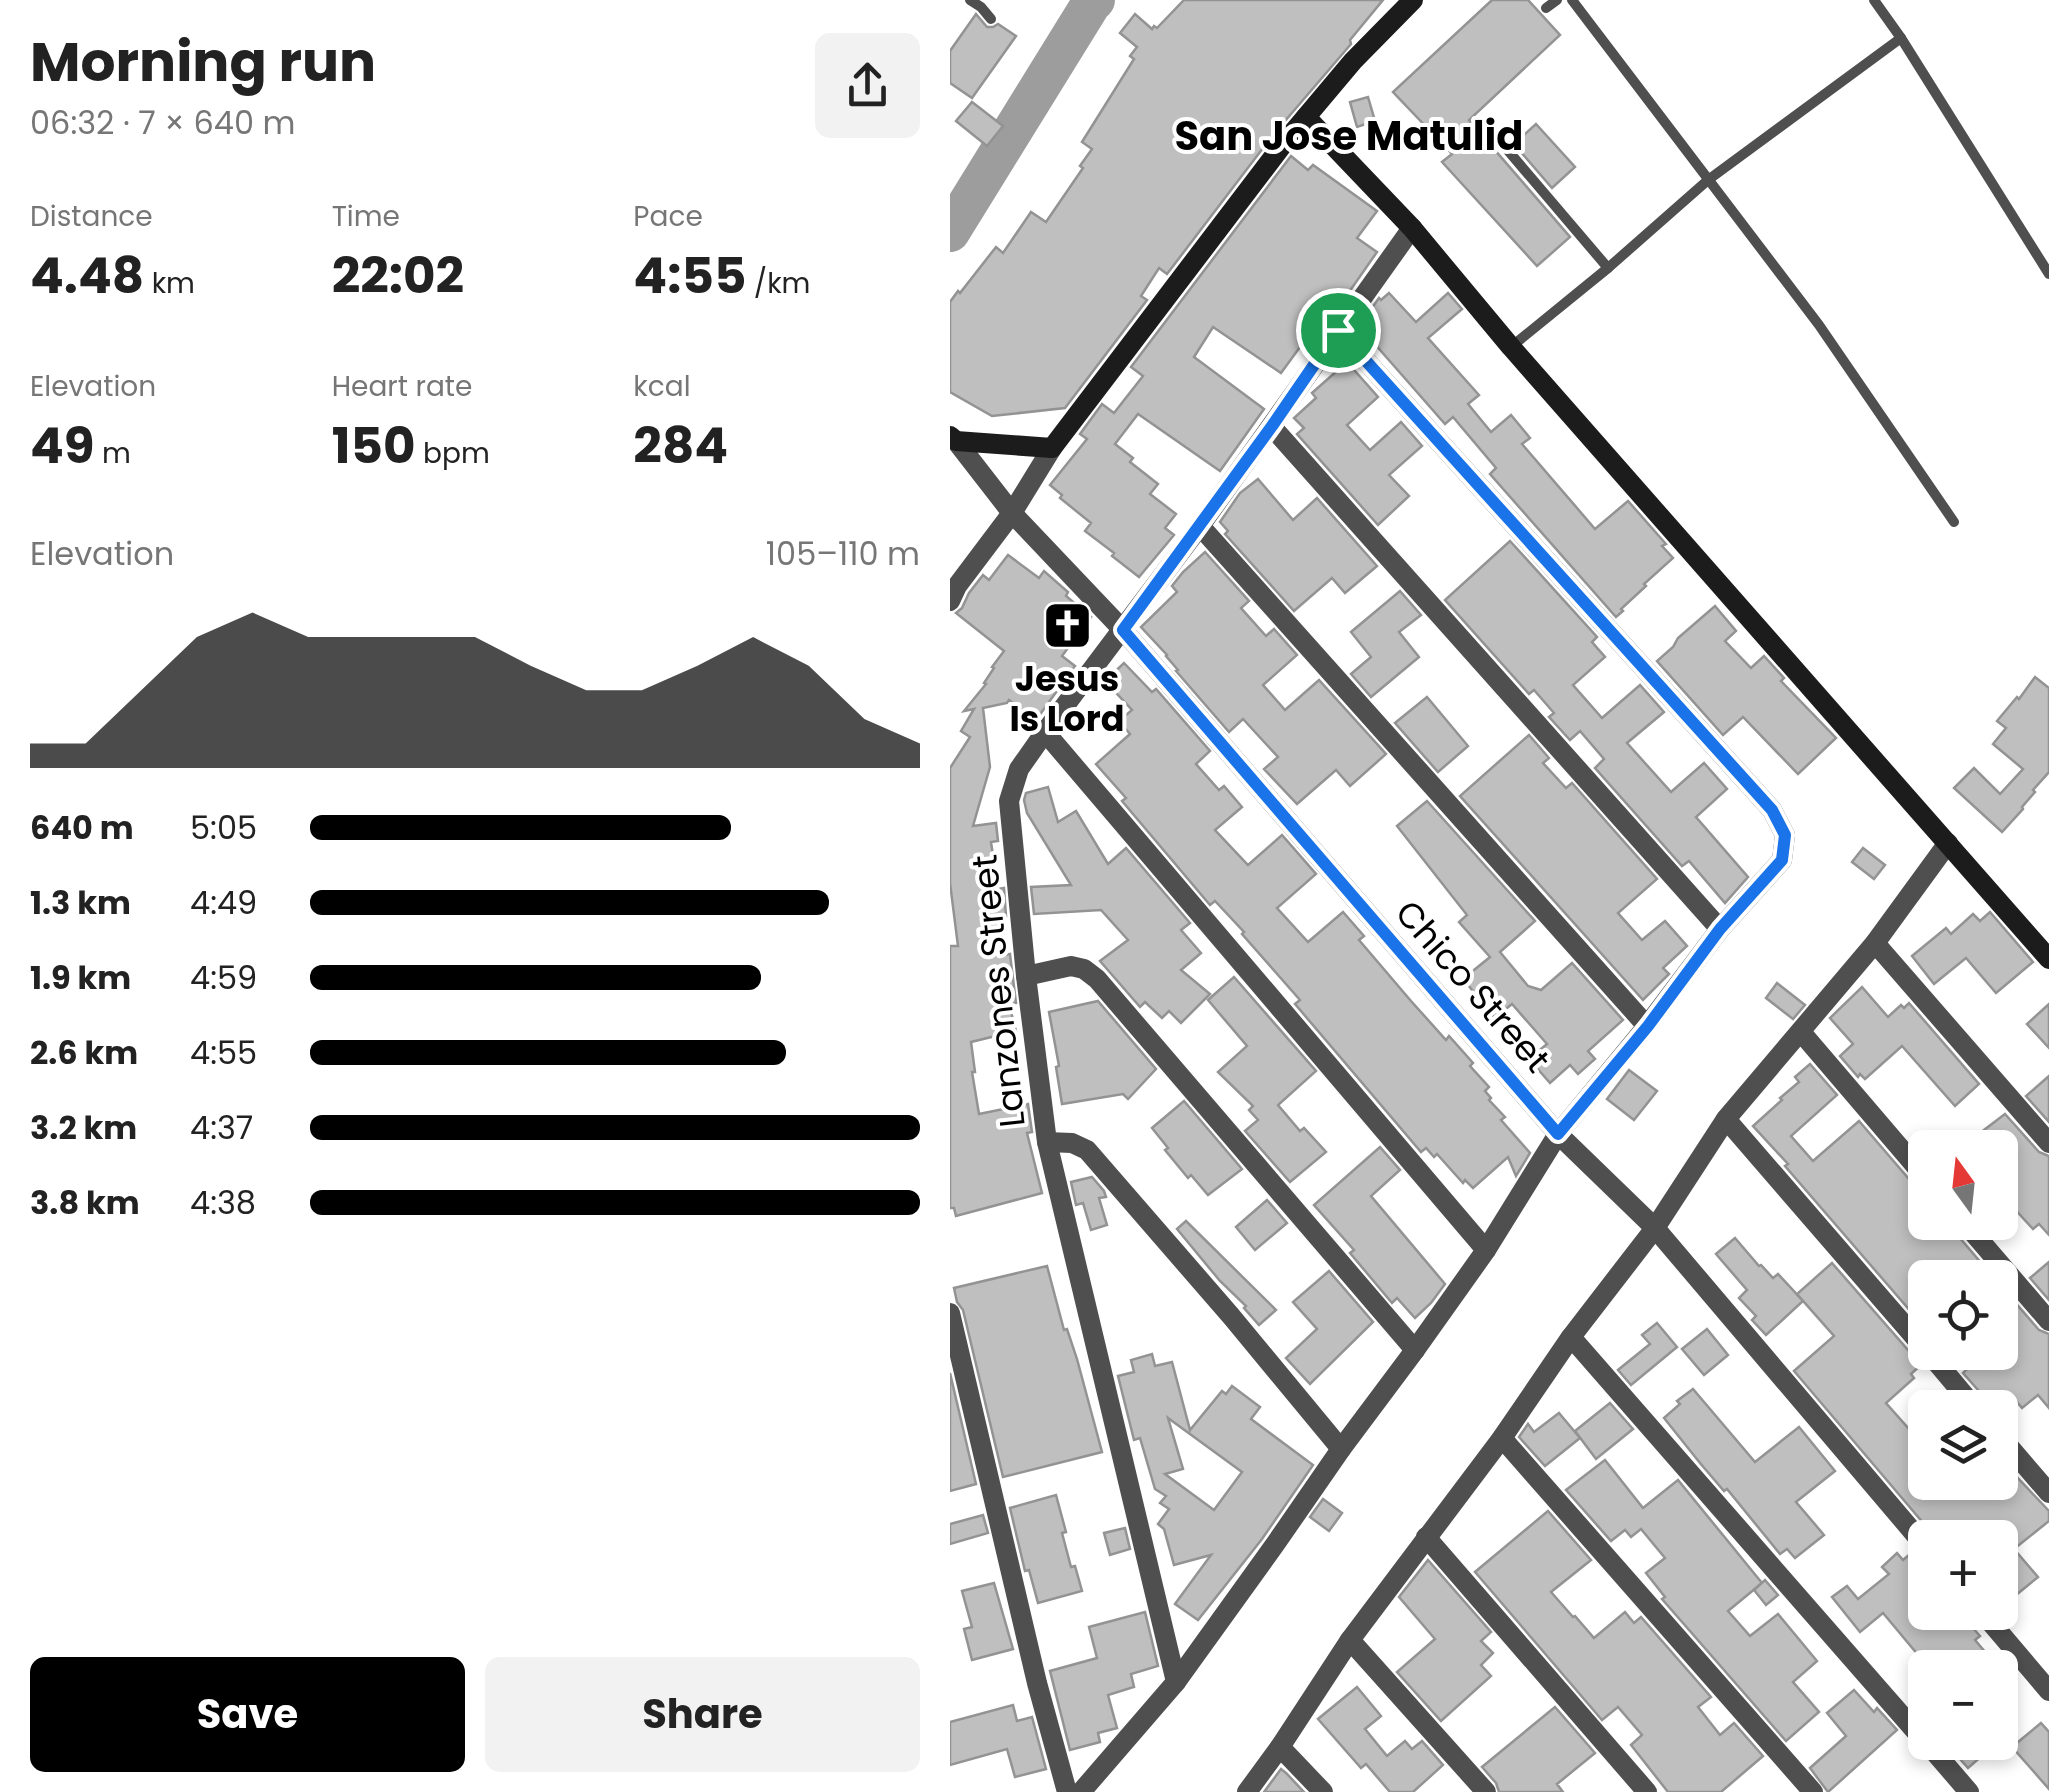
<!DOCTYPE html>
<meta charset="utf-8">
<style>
body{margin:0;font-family:Poppins,sans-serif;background:#f2f2f2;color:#222;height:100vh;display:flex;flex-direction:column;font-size:38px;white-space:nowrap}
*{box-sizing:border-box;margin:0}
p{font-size:32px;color:#767676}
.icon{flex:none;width:55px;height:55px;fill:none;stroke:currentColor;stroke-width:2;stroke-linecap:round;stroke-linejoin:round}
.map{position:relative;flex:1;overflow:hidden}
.panel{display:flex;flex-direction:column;background:#fff;width:950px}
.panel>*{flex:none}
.needle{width:65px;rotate:345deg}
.controls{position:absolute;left:958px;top:1130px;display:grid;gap:20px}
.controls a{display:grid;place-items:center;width:110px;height:110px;border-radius:15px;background:#fff;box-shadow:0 5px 15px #0003;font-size:50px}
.pin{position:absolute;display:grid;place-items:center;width:85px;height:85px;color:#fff;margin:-42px;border:5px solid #fff;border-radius:50%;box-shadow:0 2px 10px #0007}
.round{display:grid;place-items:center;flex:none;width:105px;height:105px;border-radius:15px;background:#f2f2f2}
.headline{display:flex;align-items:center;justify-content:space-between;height:170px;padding:0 30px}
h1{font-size:55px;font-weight:700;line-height:75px}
.stats{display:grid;grid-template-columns:repeat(3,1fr);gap:15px;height:170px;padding:10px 30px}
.stats div{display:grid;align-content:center}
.stats b{font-size:50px;font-weight:700}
.stats small{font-size:28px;font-weight:400}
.stats p{font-size:28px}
.chart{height:280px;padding:20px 30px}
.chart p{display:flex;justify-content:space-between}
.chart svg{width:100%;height:180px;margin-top:10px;fill:#000;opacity:.7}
.primary-button{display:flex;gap:20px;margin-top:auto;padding:20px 30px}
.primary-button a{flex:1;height:115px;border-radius:15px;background:#000;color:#fff;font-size:40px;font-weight:700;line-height:115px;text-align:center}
.primary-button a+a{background:#f2f2f2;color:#222}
ul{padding:0 30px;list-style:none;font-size:32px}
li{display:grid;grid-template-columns:160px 120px 1fr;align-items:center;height:75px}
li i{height:25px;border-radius:12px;background:#000}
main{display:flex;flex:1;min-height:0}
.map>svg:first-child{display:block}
</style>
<main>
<section class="panel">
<div class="headline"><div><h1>Morning run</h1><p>06:32 · 7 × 640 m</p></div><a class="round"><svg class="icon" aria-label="share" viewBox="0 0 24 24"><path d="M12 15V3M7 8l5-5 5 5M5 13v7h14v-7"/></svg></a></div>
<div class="stats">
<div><p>Distance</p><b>4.48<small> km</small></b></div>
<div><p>Time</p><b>22:02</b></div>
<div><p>Pace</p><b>4:55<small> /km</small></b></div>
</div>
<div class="stats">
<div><p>Elevation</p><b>49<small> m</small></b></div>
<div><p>Heart rate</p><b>150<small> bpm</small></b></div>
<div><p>kcal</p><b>284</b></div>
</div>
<div class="chart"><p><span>Elevation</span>105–110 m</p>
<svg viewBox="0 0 160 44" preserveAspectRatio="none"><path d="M0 44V38L10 38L20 25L30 12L40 6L50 12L60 12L70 12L80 12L90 19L100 25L110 25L120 19L130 12L140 19L150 32L160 38V44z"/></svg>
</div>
<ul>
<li><b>640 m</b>5:05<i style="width:69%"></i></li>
<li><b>1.3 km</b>4:49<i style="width:85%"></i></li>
<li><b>1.9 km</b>4:59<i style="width:74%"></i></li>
<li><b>2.6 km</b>4:55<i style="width:78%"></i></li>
<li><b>3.2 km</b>4:37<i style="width:100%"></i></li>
<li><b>3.8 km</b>4:38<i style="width:100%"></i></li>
</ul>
<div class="primary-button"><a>Save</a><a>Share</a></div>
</section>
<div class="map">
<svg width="1099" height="1792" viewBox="0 0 1099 1792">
<rect width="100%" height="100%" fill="#fff"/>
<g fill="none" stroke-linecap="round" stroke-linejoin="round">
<path stroke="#9d9d9d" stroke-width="6" d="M137,0L141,4"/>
<path stroke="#9d9d9d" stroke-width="40" d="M0,232L141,4L145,0"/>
</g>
<g fill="#bfbfbf" stroke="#939393" stroke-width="2.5" fill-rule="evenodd">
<path d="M234,0H433L400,40L401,44L323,135L217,274L209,268L191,296L197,300L115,408L42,416L0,392V302L8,291L10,293L46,247L53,253L81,212L96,222L133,168L130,166L142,149L132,142L184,59L180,56L187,47L170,33L185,14L202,29L204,26L207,28Z"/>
<path d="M542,0H578L610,35L519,120L620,237L587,266L492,162L502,154L443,92Z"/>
<path d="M26,14L37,27H43L48,24L66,36L22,98L0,83V51Z"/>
<path d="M418,97L425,121L407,127L400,102Z"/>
<path d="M22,102L53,126L37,146L6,121Z"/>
<path d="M586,124L625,167L602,188L564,144Z"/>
<path d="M341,156L358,170L363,165L427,211L407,238L427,252L390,305L388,302L381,312L377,310L331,373L263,327L244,357L314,409L270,471L188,414L165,444L183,458L180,462L208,484L200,494L226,514L215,528L224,535L189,577L162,556L164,553L135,531L141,523L110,498L112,495L100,485L137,439L130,434L152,404L164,413L193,376L181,367Z"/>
<path d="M439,293L466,322L498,293L512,309L478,338L529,395L518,404L541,432L561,415L580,438L572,444L645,529L678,501L716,544L712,546L723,558L694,584L696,586L671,609L673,611L666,617L540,474L546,468L503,417L495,424L409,326L429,298L431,300Z"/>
<path d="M397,362L428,397L397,425L420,450L451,422L472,446L439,475L459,496L428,525L347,434L354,428L344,418L366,398L362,393Z"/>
<path d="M308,479L343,520L367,498L427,566L395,593L382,578L344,611L275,534L278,531L270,522L290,493Z"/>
<path d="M560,541L647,637L642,642L655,657L623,685L652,718L690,685L714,712L677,743L721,792L754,763L777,789L746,817L798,877L775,903L739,861L732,866L645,768L654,759L630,731L620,740L599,717L604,713L584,690L579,694L495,600Z"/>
<path d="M255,552L299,601L291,608L316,636L324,629L347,655L313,685L335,710L369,680L436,754L400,786L386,770L347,804L314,769L328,757L293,719L279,732L226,671L228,670L216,656L217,655L191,627L227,592L222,586L233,572Z"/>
<path d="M58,555L89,578L94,571L118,592L116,596L141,617L112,656L125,666L86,720L59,700L57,703L33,708L40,767L23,826L46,823L48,841L41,842L48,889L54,888L56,916H50L54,955L60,954L66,1003L59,1004L66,1031L21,1042L25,1072H22L29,1114L78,1104L82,1132L77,1133L92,1193L6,1216L4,1208H0V946H8L0,883V768L20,737L11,731L24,709L14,711L36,684L34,683L44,668L42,667L54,651L6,613L12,608L19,593L33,575L39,580Z"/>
<path d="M450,591L471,615L449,632L469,657L421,697L401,674L421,657L401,632Z"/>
<path d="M765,606L786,631L775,641L801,668L814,656L834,678L831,681L886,738L848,774L793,717L773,735L707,661L723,647L728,638Z"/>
<path d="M174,663L202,692L206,689L260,751L246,764L269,790L274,786L292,807L265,830L298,865L332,835L366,874L327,908L358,942L393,912L414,936L409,940L461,1001L496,1040L499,1036L523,1063L520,1066L539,1087L535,1091L541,1098L539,1100L555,1117L551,1120L580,1153L566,1176L558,1157L523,1188L515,1180L513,1183L487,1154L484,1157L476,1148L471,1152L345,1004L350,1000L292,934L294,932L265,901L260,905L172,801L176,798L146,764L180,734L169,721L182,710L155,681Z"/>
<path d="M1085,677L1099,688V772L1083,790L1085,792L1072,807L1073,809L1052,832L1004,788L1024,768L1050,794L1073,769L1043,744L1056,728L1047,721L1067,697L1069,699Z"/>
<path d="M477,697L518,746L488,772L445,723Z"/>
<path d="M579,735L599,758L593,763L616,788L622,783L707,879L668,913L692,940L715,921L737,946L713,968L719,974L693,1000L510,796Z"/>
<path d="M98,787L108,822L126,811L158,864L176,848L240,923L231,930L251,953L231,970L260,994L231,1023L219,1011L212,1018L195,1002L190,1007L150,961L178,940L151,910L84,914L81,887L121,885L77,813L74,800L76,793Z"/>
<path d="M477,801L585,921L550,952L578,986L591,990L622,963L673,1020L638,1051L645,1059L628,1074L620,1065L600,1083L579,1059L597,1044L562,1004L545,1018L513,979L540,957L509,922L517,915L447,826Z"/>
<path d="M913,848L935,865L924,879L902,862Z"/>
<path d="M1040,912L1083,962L1046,993L1016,958L984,984L962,956L996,928L1001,934L1023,914L1030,921Z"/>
<path d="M284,977L366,1071L328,1105L350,1131L354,1128L376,1152L340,1182L295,1131L308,1120L299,1110L303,1106L268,1072L297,1046L258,1000Z"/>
<path d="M827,983L855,1005L843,1019L816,998Z"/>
<path d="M912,987L938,1017L951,1005L954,1008L959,1003L1029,1084L1005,1106L952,1046L915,1079L910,1074L908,1077L890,1056L903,1044L880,1018Z"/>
<path d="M148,1001L206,1069L178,1099L173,1094L112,1104L106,1067L109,1066L99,1012Z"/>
<path d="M1099,1004V1048L1077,1024Z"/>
<path d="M860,1064L887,1095L841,1136L863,1161L909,1121L965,1186L975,1191V1222H1001L1004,1231L1044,1278H975V1328L835,1166L838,1164L803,1126L832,1100L830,1098L849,1082L845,1077Z"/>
<path d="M679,1070L707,1091L684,1120L657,1099Z"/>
<path d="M1099,1076V1122L1076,1096Z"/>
<path d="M234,1101L292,1169L258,1195L241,1175L238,1178L215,1150L218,1148L202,1128Z"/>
<path d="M1055,1114L1089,1152L1099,1156V1235L1089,1224L1083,1229L1050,1193V1148L1034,1130Z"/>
<path d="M430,1147L450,1170L421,1196L495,1284L481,1303L465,1318L447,1298L442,1303L400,1253L404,1250L364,1205Z"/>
<path d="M142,1177L154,1191L156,1197L149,1198L157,1225L141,1230L133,1203L126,1205L121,1182Z"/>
<path d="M317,1200L337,1223L305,1250L286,1227Z"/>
<path d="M236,1221L326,1310L309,1325L294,1308L296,1306L270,1281L227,1229Z"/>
<path d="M785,1238L809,1266L811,1265L823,1278L828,1274L853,1301L816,1335L802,1320L806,1316L789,1298L797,1290L766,1254Z"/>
<path d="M1099,1262V1300L1080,1278Z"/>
<path d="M882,1263L971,1365L961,1374L964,1378L936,1403L975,1447V1482H1005L1017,1496L1033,1482H1054L1064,1474L1099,1511V1521L1064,1549L1088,1577L1050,1608V1538H986L844,1371L884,1336L847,1294Z"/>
<path d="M97,1266L114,1330L117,1329L127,1359L152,1452L53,1477L13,1310L7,1302L4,1288Z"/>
<path d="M379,1271L423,1322L360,1384L336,1358L367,1329L343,1302Z"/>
<path d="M1050,1285L1089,1330L1099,1334V1408L1088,1395L1072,1408L1061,1395L1046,1408H1038L1036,1399L1013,1373L1018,1368L1005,1352H1050Z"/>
<path d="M707,1323L727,1347L681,1385L668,1370L700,1344L692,1335Z"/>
<path d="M757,1329L778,1355L754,1375L732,1349Z"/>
<path d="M202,1354L205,1366L222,1362L240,1430L272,1391L276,1394L282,1386L310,1407L301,1419L363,1465L312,1539L248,1620L225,1604L261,1555L224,1565L214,1529L208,1524L219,1509L210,1503L216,1496L205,1489L190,1438L184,1440L168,1376L184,1372L181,1360ZM218,1418L292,1472L264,1510L215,1474L233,1469Z"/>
<path d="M0,1373L26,1484L0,1491Z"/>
<path d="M743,1389L805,1462L849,1427L885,1471L846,1502L874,1535L845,1558L837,1549L830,1554L777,1489L774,1491L750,1463L714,1418L730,1404L727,1401Z"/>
<path d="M660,1403L683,1429L646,1459L625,1431Z"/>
<path d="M609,1413L630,1438L595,1466L569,1437L578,1424L584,1432Z"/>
<path d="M655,1460L693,1508L728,1480L812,1583L778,1611L800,1636L828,1614L867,1661L843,1682L869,1712L836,1741L712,1599L715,1597L696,1573L715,1558L691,1529L681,1537L675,1530L661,1541L616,1490Z"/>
<path d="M106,1495L116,1532L112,1533L121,1567L125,1566L132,1591L88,1603L79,1570L75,1571L60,1508Z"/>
<path d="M373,1499L392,1513L379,1531L360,1517Z"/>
<path d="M598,1511L641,1560L601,1592L623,1617L625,1616L644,1638L675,1612L684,1623L691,1617L761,1697L748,1707L770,1735L784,1723L813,1756L771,1792H718L681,1745L692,1735L668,1707L652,1720L525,1572Z"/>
<path d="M33,1515L38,1533L0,1544V1524Z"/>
<path d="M175,1528L180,1549L160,1555L154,1533Z"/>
<path d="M947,1553L953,1560L960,1554L975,1570V1612H1009L1030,1636L1025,1640L1041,1659L1031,1668H979L933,1613L910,1632L882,1597L897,1586L908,1599L939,1574L932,1567Z"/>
<path d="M478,1560L541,1632L531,1641L543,1653L531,1665L541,1676L491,1721L447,1672L485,1639L449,1597Z"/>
<path d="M815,1580L828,1595L816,1605L804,1590Z"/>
<path d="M44,1583L63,1649L22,1660L14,1629L22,1627L12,1591Z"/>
<path d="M195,1612L208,1666L181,1674L184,1687L158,1695L167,1728L148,1733L150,1742L120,1750L100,1671L147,1658L139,1627Z"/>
<path d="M407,1687L431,1716L415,1729L437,1756L455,1741L462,1749L472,1741L493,1765L463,1792H440L416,1764L411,1768L368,1719Z"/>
<path d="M904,1690L924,1712L927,1708L947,1730L878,1792L860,1768L896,1736L877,1713Z"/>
<path d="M63,1705L67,1721L82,1717L96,1769L65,1777L57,1749L0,1765V1722Z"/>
<path d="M605,1707L645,1753L607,1784L613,1792H549L546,1783L532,1767Z"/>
<path d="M1091,1723L1099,1732V1789L1062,1747Z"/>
<path d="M995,1742H1048L1018,1768Z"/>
<path d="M331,1769L336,1773L354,1792H314Z"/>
</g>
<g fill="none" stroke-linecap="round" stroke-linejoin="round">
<g stroke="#4f4f4f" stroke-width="10">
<path d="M20,0L31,7L41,19"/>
<path d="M622,0L869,325L1004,522"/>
<path d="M924,0L951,38L1099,274"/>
<path d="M596,8L607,0"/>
<path d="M549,140L658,268"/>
<path d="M561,347L658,268L758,180L951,38"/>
</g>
<g stroke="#4f4f4f" stroke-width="20">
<path d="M322,427L770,929"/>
<path d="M6,441L62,513L173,630L608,1134L705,1228L975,1546"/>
<path d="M250,526L697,1026"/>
<path d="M0,601L7,586L62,513L102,448"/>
<path d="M95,732L536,1250"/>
<path d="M925,943L1099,1143"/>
<path d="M76,976L121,966L134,969L147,979L465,1350"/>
<path d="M851,1032L975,1177"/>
<path d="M776,1119L975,1349"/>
<path d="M97,1142L122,1143L137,1150L281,1316L391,1449"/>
<path d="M1014,1222L1099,1321"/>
<path d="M0,1313L87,1683L117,1792"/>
<path d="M621,1337L975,1742"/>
<path d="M978,1352L1025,1408"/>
<path d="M1050,1436L1099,1493"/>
<path d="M552,1438L863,1792"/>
<path d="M476,1537L697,1792"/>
<path d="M1032,1612L1099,1691"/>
<path d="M400,1640L536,1792"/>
<path d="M226,1682L97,1142L76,976L59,801L69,769L95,732L250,526L462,228"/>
<path d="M976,1742L1019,1792"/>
<path d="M330,1747L373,1792"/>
<path d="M131,1792L226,1682L326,1543L391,1449L465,1350L536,1250L608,1134L697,1026L770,929L832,860L835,835L822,810L388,330"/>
<path d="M297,1792L330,1747L400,1640L552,1438L621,1337L705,1228L776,1119L925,943L998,843"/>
</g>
<g stroke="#1c1c1c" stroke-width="20">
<path d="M356,117L462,228L561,347L1099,959"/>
<path d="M0,436L6,441L102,448L334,143L403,61L463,0"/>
</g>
</g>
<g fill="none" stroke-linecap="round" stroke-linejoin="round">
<defs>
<path id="route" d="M388,330L822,810L835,835L832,860L770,929L698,1026L608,1134L173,630L322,426Z"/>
</defs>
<use href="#route" stroke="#fff" stroke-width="20"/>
<use href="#route" stroke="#1a73e8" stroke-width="12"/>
</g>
<defs>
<symbol id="church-square" viewBox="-11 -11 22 22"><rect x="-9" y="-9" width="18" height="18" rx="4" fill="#000" stroke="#fff"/><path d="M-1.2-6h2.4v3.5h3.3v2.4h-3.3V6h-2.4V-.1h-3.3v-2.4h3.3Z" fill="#fff"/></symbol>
</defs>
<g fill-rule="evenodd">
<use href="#church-square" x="90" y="598" width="55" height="55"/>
</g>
<g text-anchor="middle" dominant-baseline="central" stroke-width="8" stroke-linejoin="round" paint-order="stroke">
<g font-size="35" font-weight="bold" fill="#000" stroke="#fff">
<text x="117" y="678">Jesus<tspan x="117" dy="40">Is Lord</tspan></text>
</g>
<g font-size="35" fill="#000" stroke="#fff">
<text transform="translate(523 986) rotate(49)">Chico Street</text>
<text transform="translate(48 991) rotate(-96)">Lanzones Street</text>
</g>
<g font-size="40" font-weight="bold" fill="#000" stroke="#fff">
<text x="399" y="136">San Jose Matulid</text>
</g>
</g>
</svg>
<div class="controls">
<a><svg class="needle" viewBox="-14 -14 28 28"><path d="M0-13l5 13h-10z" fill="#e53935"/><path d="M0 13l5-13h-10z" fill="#767676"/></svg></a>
<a><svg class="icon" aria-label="locate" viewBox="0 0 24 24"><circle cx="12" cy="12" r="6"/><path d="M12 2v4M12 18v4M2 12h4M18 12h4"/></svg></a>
<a><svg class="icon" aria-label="layers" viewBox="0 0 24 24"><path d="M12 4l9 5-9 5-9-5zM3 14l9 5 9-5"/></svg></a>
<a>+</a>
<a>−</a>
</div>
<div class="pin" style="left:388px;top:330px;background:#1e9e55"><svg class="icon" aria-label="arrive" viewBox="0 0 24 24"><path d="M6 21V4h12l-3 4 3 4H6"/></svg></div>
</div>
</main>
